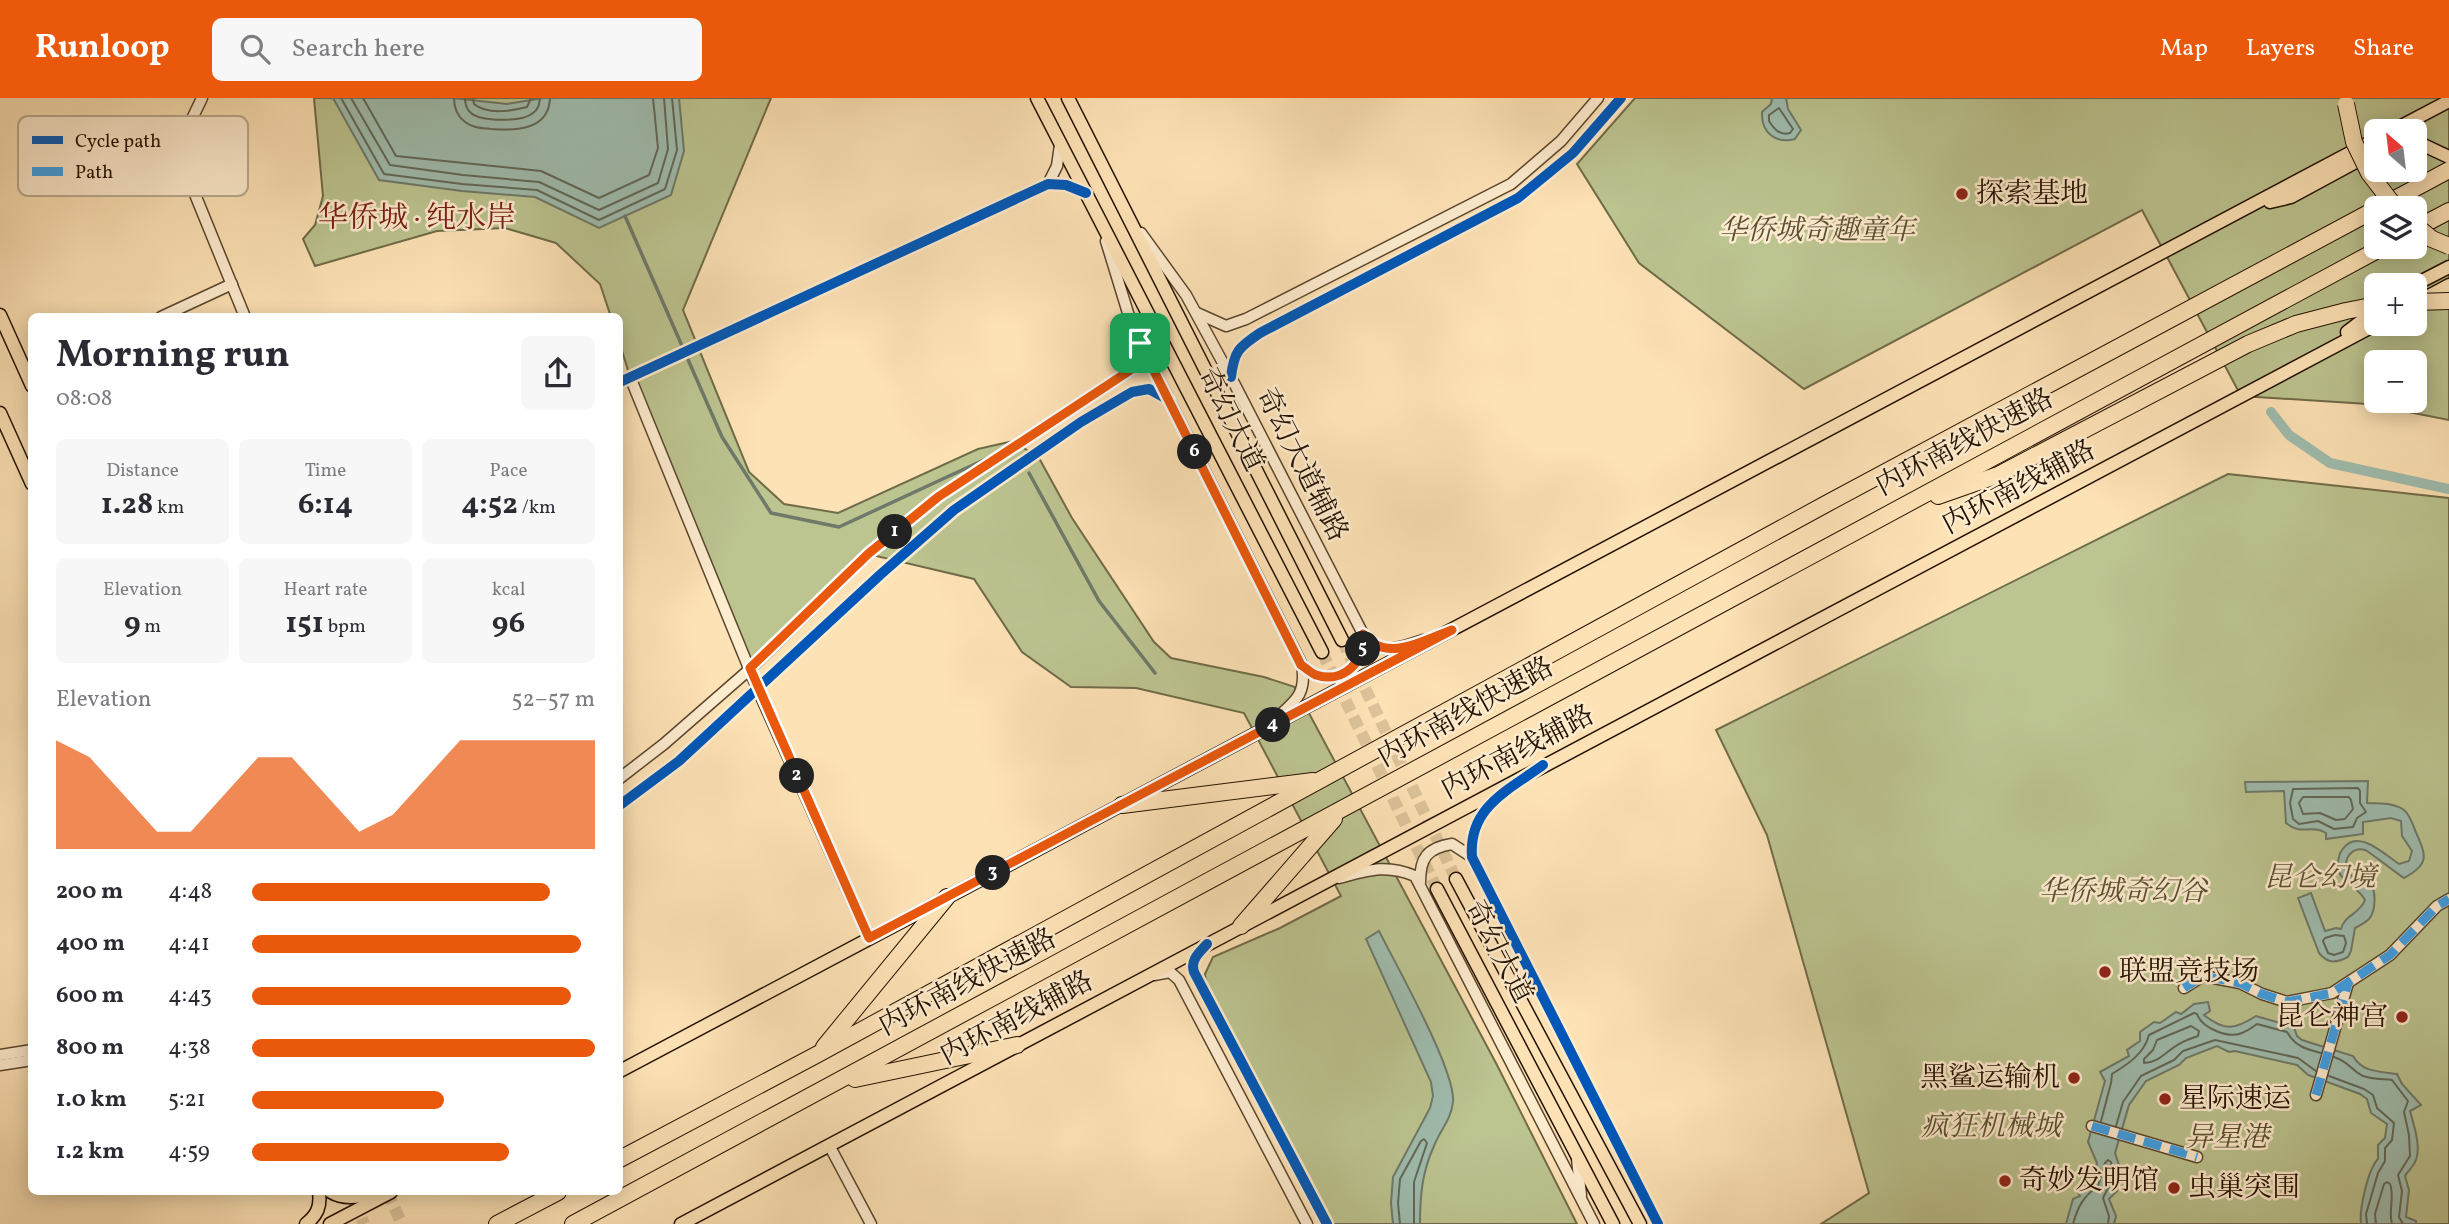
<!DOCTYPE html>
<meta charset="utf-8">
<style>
body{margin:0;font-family:Vollkorn,"Noto Serif SC",serif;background:#f7f7f7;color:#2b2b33;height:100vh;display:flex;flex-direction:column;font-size:26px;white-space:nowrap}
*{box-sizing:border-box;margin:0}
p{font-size:23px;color:#7c7c81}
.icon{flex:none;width:38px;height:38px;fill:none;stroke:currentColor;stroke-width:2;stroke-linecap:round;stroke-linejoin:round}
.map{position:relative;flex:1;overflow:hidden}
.details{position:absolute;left:28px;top:215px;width:595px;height:882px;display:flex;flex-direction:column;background:#fff;border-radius:10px;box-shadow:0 4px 18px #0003}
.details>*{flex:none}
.needle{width:46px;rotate:332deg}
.tools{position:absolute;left:2364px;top:21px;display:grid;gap:14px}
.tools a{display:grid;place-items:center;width:63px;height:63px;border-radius:10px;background:#fff;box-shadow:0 4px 18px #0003;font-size:35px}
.pin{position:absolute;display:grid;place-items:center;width:60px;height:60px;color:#fff;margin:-30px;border-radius:14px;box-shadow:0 4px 10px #0006}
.km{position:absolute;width:35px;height:35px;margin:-18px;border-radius:50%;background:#222;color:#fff;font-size:19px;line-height:35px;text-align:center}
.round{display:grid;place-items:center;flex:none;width:74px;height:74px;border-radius:10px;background:#f7f7f7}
.overview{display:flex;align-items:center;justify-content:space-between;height:119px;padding:0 28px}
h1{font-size:38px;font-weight:700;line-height:52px}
.metrics{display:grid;grid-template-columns:repeat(3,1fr);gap:10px;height:119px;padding:7px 28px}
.metrics div{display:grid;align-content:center;border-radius:10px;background:#f7f7f7;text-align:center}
.metrics b{font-size:30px;font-weight:700}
.metrics small{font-size:19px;font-weight:400}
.metrics p{font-size:19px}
.chart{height:196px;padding:14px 28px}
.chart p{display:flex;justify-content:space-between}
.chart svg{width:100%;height:126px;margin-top:7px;fill:#ea580c;opacity:.7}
ul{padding:0 28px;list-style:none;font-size:23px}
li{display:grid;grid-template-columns:112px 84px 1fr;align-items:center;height:52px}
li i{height:18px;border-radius:9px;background:#ea580c}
header{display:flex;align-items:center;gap:42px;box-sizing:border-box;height:98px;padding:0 35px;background:#ea580c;color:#fff}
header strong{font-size:33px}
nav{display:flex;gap:38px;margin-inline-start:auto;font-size:24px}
.search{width:490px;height:63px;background:#f7f7f7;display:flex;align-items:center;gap:18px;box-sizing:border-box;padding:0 24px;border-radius:10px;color:#7c7c81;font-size:26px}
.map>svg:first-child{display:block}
</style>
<header>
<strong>Runloop</strong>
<div class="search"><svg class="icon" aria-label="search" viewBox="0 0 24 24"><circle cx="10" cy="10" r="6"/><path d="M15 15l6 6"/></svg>Search here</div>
<nav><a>Map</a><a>Layers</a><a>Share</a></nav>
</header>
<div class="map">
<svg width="2449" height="1126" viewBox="0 0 2449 1126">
<rect width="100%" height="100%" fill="#fde2b5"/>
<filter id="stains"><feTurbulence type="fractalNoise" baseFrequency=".00286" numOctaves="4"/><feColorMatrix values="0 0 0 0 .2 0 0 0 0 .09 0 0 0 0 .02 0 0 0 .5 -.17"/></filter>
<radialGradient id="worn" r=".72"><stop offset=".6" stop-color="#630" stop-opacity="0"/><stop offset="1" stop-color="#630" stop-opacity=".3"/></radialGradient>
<g fill="#bcc490" stroke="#706b48" stroke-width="2" fill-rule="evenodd">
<path d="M314,0H771L683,212L749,374L784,406L838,415L978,351L1013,343L1039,360L1072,420L1154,544L1171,560L1264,579L1295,589L1497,967L1577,1126H1333L1206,886L1205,876L1213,859L1280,830L1341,798L1244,615L1136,590L1071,589L1022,554L974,481L868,456L750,571L630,279L620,246V219H611L600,186L556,145L505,130L437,133L315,168L303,141L315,127L323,98Z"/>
<path d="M1635,0H2449V322L2368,306L2241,298L2142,112L1804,291L1639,165L1577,66ZM2376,33H2415V72H2376ZM2376,110H2415V149H2376ZM2376,187H2415V226H2376ZM2376,264H2415V303H2376Z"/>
<path d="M2228,376L2449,400V1126H1821L1869,1095L1767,737L1716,632Z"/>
</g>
<g fill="#9fbdaf" stroke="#6e7969" stroke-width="2">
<path d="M333,0H452L507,6L544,0H679L684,53L671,97L599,130L535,99L462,93L379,82Z"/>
<path d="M1772,0H1786L1788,11L1801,32L1795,41C1776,46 1761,35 1762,14L1771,6Z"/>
<path d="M2368,683L2367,705C2380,706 2393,704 2404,712C2410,717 2412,725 2415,732C2425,756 2432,765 2404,780C2399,777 2367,752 2365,752C2359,750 2354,752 2350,756C2346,760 2345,767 2347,772C2351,782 2358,778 2365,781C2378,786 2376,813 2369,821C2365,825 2359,828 2355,830L2351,853L2348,859C2336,865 2328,866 2319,855L2298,800L2311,795L2325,833L2336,830L2341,831C2344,817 2360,816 2365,802C2359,790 2344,786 2339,774C2337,768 2338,757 2342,752C2357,729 2384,756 2399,766L2409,763L2412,753L2402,738L2401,723L2391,720L2363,724V736L2326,741V735C2311,726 2301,738 2286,725L2284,693L2246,694L2245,684Z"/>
<path d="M1379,833C1396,867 1456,973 1453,1004C1451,1022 1440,1032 1434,1048C1422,1074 1420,1098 1420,1126H1393L1391,1105L1393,1079L1430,1010L1433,998L1431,984L1366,841Z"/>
<path d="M2208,904L2210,913L2204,917C2225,934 2236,931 2256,918L2294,929L2297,938L2302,942L2353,958C2363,975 2379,973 2397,976L2402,986L2421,1007L2410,1013C2414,1028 2422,1050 2415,1064C2413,1069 2408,1073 2405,1078L2409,1092L2406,1119L2416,1123V1126H2361C2359,1112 2368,1071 2378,1061V1047L2385,1040L2387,1026L2371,1015L2367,1001L2360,996L2308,977L2297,967L2235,953L2229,954L2217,948L2186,960L2179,967L2146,983L2129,1007L2115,1055L2121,1073L2117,1093L2109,1101L2116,1118L2114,1126H2066L2073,1101L2080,1098L2077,1092L2092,1084L2097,1065L2088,1044L2105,983L2100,974L2129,958L2127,952L2140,943V934L2154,924L2160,925L2176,914L2181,916L2194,906Z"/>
</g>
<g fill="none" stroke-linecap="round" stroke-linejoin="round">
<g stroke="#626858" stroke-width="2">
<path d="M341,0L384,76L462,86L537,92L599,122L665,91L677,52L672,0"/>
<path d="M351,0L390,67L463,77L539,84L599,112L658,85L668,51L664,0"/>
<path d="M363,0L396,58L541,73L599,100L649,77L658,50L653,0"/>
<path d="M454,0C454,10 457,18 465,24C473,30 482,30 491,31C516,33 549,32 550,0"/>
<path d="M465,0C465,6 466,11 471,15C481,24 523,24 533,15C539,11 539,6 540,0"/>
<path d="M473,0L474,6C487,17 512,13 527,9L531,0"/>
<path d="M1779,10L1793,31L1790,35C1780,38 1774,31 1769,23V17Z"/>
<path d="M2358,690L2360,693V705L2366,714L2357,720L2353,729L2334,731L2318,723L2299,726L2293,721L2290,705L2293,691Z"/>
<path d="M2303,699H2349L2351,702L2353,711L2345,721L2336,722L2320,715L2303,716L2299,705Z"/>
<path d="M2335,837L2344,838L2346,845L2343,854L2334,857L2328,855L2323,843L2325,840Z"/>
<path d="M2191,928L2199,933L2198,938C2192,940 2186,942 2181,945C2168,951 2159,965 2144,965V961L2153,952L2157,942Z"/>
<path d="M2334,959C2350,964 2350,972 2363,978C2371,981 2383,981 2392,982L2408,1003L2404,1014L2409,1037L2410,1058L2398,1077L2402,1093L2399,1119L2403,1126"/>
<path d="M2329,978L2364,991L2373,997L2377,1010L2394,1025L2392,1042L2385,1050V1063L2378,1075L2366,1116L2367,1126"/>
<path d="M2101,1023L2111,985L2112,976C2128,966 2144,956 2149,937L2194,915L2197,916C2202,930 2228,941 2242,935C2247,933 2253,929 2257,926L2287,934C2295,948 2305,951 2321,955"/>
<path d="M2116,1028L2123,1004L2141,978L2174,962L2183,953L2215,942L2298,960L2316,973"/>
<path d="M1400,1126L1398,1105L1400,1081L1421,1043L1424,1041L1427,1045L1414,1084V1126"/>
<path d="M2073,1126C2078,1108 2083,1099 2098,1088L2105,1065L2108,1062L2111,1064C2116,1080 2109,1087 2103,1100L2109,1118L2108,1126"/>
<path d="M2376,1126L2375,1116L2384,1086L2387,1084L2390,1086C2395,1099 2388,1113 2392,1126"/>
</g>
<g stroke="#6e7969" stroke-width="3.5">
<path d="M625,118L722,339L771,415L839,429L988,360"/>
<path d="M1029,375L1099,503L1155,575"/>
</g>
<path stroke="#9fbdaf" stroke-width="10" d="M2271,314L2289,337L2330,365L2449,391"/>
<g stroke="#dcc39a" stroke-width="12" stroke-dasharray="12 6" stroke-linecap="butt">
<path d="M1342,542L1456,781"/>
<path d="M1322,554L1437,791"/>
<path d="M387,1094L402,1126"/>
<path d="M354,1104L364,1126"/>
</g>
<defs>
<g id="minor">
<path d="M202,0L189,27L190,84L245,219"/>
<path d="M1048,86L1057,68L1060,47"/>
<path d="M1141,135L1186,197L1235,287L1363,536C1380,559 1400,550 1423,542"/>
<path d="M1106,143L1132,228L1302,567C1307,598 1294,604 1273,623"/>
<path d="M1197,215L1226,228L1246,221L1511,86L1561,43L1598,0"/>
<path d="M161,219L232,186"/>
<path d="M630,279L757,590L869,840"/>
<path d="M1231,279C1234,253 1239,249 1260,235L1518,100L1573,55L1621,0"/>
<path d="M620,284L1048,86L1066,87L1086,95"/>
<path d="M1302,567C1306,570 1311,575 1316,577C1344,586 1366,562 1363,536"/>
<path d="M620,680L664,646L750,571L868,456L938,399L1135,269L1141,245"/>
<path d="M1506,693C1483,710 1469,729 1472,759L1658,1126"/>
<path d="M620,707L679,663L881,476L954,412L1081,324L1132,294L1149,291L1169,302"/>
<path d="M1339,780C1369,772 1386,766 1415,778L1594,1126"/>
<path d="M1420,784C1420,760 1427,750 1452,746L1472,759"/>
<path d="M1203,851C1196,858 1190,864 1194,874L1327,1126"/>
<path d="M1154,877L1170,874L1179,882L1307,1126"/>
<path d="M2184,890L2203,878L2240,885L2262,896L2287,904L2332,895L2390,857L2437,808L2449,801"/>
<path d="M0,957L32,952"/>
<path d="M0,967L32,962"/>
<path d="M2316,997L2348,885"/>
<path d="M2092,1028L2197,1059"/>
<path d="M829,1047L871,1126"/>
<path d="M1577,1061L1581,1097"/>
</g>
<g id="major">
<path d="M1037,0L1322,554"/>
<path d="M1068,0L1342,542"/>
<path d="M2392,33L2449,3"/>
<path d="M2415,45H2419L2449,59"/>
<path d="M2270,104L2291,99L2376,53"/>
<path d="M2414,187L2449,169"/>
<path d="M2421,202L2449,187"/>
<path d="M0,217L32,288"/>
<path d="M2347,234L2376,212"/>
<path d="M0,315L32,386"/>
<path d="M1456,781L1640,1126"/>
<path d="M1437,791L1613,1126"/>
<path d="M620,973L2376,41"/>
<path d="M331,1094C344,1102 361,1099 375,1094"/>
<path d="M306,1126C317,1117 321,1109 319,1094"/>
<path d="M330,1126L391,1094"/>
<path d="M681,1126L2377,226"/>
</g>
<g id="highway">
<path d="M2380,109L2449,72"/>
<path d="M2415,131L2449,113"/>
<path d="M1938,398L1998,377L2248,246L2296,226L2346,213L2376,207"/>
<path d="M1122,707L1313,683"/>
<path d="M1241,828L1334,721"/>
<path d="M824,949L947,799"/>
<path d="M855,981L1017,947"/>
<path d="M620,1061L818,956L1826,406L2376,111"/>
<path d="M497,1126L558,1094"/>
<path d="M573,1126L2383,149"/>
</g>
</defs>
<use href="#minor" stroke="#5a462d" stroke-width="13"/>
<use href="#major" stroke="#241200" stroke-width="15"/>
<use href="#highway" stroke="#241200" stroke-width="18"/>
<use href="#minor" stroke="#feeccf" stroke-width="10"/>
<use href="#major" stroke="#fde2b5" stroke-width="12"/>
<use href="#highway" stroke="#fde2b5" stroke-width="16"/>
<defs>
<g id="highway-bridge">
<path d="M2346,6L2354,44L2369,75L2396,110"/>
<path d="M2415,127L2432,141L2449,148"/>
<path d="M2415,204L2449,203"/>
</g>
</defs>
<use href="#highway-bridge" stroke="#241200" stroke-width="18" stroke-linecap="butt"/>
<use href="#highway-bridge" stroke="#fde2b5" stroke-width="16"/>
<g stroke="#3ea1e9" stroke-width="9" stroke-dasharray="18 9" stroke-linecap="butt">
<path d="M2184,890L2203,878L2240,885L2262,896L2287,904L2332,895L2390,857L2437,808L2449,801"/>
<path d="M2316,997L2348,885"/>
<path d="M2092,1028L2197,1059"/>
</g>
<defs>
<g id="cycleway">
<path d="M1231,279C1234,253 1239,249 1260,235L1518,100L1573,55L1621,0"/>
<path d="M620,284L1048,86L1066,87L1086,95"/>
<path d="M1543,667C1509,692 1468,709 1472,759L1658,1126"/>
<path d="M620,707L679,663L881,476L954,412L1081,324L1132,294L1149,291L1169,302"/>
<path d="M1207,846C1199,855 1190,862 1194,874L1327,1126"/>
</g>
</defs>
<use href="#cycleway" stroke="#feeccf" stroke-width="15"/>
<use href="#cycleway" stroke="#0057b8" stroke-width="10"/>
</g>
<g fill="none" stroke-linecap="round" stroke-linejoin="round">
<defs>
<path id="route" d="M1140,245L1301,567C1306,570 1311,575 1316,577C1344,586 1366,563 1363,536C1386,566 1424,542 1452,532L869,840L750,570L868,456L938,399L1135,269Z"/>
</defs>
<use href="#route" stroke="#fff" stroke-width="14"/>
<use href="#route" stroke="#ea580c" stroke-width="9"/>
</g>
<g fill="#8f2418" stroke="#feeccf" stroke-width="2.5">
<circle cx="1962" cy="96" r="7"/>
<circle cx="2105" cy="874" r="7"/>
<circle cx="2402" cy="919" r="7"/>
<circle cx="2074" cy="980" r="7"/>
<circle cx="2165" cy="1001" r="7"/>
<circle cx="2005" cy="1083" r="7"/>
<circle cx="2174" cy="1090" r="7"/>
</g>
<g text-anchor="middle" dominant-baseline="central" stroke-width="5" stroke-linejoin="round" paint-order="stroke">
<g font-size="28" fill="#241200" stroke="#feeccf" text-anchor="start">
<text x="1976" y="96">探索基地</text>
<text x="2119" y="874">联盟竞技场</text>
<text x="2388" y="919" text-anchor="end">昆仑神宫</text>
<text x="2060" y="980" text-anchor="end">黑鲨运输机</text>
<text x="2179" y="1001">星际速运</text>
<text x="2019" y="1083">奇妙发明馆</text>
<text x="2188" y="1090">虫巢突围</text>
</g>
<g font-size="28" font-style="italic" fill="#595032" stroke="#feeccf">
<text x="1817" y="133">华侨城奇趣童年</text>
<text x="2320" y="780">昆仑幻境</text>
<text x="2123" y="794">华侨城奇幻谷</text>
<text x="1991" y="1029">疯狂机械城</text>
<text x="2227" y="1040">异星港</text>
</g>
<g font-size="28" fill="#241200" stroke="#feeccf">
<text transform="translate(1230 322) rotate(63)">奇幻大道</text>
<text transform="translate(1965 345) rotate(-28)">内环南线快速路</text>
<text transform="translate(1301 367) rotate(63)">奇幻大道辅路</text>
<text transform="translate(2019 390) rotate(-28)">内环南线辅路</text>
<text transform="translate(1466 615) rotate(-29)">内环南线快速路</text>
<text transform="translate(1518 655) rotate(-28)">内环南线辅路</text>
<text transform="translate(1498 854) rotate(62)">奇幻大道</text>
<text transform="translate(968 885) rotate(-28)">内环南线快速路</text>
<text transform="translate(1017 921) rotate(-28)">内环南线辅路</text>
</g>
<g font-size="30" fill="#7a1f14" stroke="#feeccf">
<text x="417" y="121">华侨城 · 纯水岸</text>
</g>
</g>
<rect x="18" y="18" width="230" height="80" rx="10" fill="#feeccf" stroke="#bdab91" stroke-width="2"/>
<rect x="32" y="38" width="31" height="8" fill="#0057b8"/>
<rect x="32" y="69" width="31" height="9" fill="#3ea1e9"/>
<g font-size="19" fill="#241200">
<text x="75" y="49">Cycle path</text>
<text x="75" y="80">Path</text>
</g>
<rect width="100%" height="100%" filter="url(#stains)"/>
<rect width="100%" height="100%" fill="url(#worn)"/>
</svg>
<div class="tools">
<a><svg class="needle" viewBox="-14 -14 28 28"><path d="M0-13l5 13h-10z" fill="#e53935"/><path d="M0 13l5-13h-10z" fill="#7c7c81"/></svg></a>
<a><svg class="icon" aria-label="layers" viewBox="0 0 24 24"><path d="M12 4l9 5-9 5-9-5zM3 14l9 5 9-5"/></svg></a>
<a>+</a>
<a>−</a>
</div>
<div class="pin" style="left:1140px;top:245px;background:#1e9e55"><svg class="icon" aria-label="arrive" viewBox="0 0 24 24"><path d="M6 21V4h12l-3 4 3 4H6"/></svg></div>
<b class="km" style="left:895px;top:434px">1</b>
<b class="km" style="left:797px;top:678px">2</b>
<b class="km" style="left:993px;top:775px">3</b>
<b class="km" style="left:1273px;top:627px">4</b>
<b class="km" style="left:1363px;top:551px">5</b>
<b class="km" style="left:1195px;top:354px">6</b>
<section class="details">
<div class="overview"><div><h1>Morning run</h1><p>08:08</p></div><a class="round"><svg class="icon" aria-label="share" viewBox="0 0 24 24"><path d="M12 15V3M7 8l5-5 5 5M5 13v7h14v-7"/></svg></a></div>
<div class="metrics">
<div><p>Distance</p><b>1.28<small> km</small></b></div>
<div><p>Time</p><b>6:14</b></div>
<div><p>Pace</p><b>4:52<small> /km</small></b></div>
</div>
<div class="metrics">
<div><p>Elevation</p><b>9<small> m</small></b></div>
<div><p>Heart rate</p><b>151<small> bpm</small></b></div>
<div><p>kcal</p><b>96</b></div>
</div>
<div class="chart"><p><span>Elevation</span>52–57 m</p>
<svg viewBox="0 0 160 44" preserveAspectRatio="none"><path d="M0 44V6L10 12L20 25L30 38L40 38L50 25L60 12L70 12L80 25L90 38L100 32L110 19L120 6L130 6L140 6L150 6L160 6V44z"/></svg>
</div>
<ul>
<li><b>200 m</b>4:48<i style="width:87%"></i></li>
<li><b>400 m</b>4:41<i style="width:96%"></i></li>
<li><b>600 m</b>4:43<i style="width:93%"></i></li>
<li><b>800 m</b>4:38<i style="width:100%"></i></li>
<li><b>1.0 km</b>5:21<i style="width:56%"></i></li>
<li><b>1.2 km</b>4:59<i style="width:75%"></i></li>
</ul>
</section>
</div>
